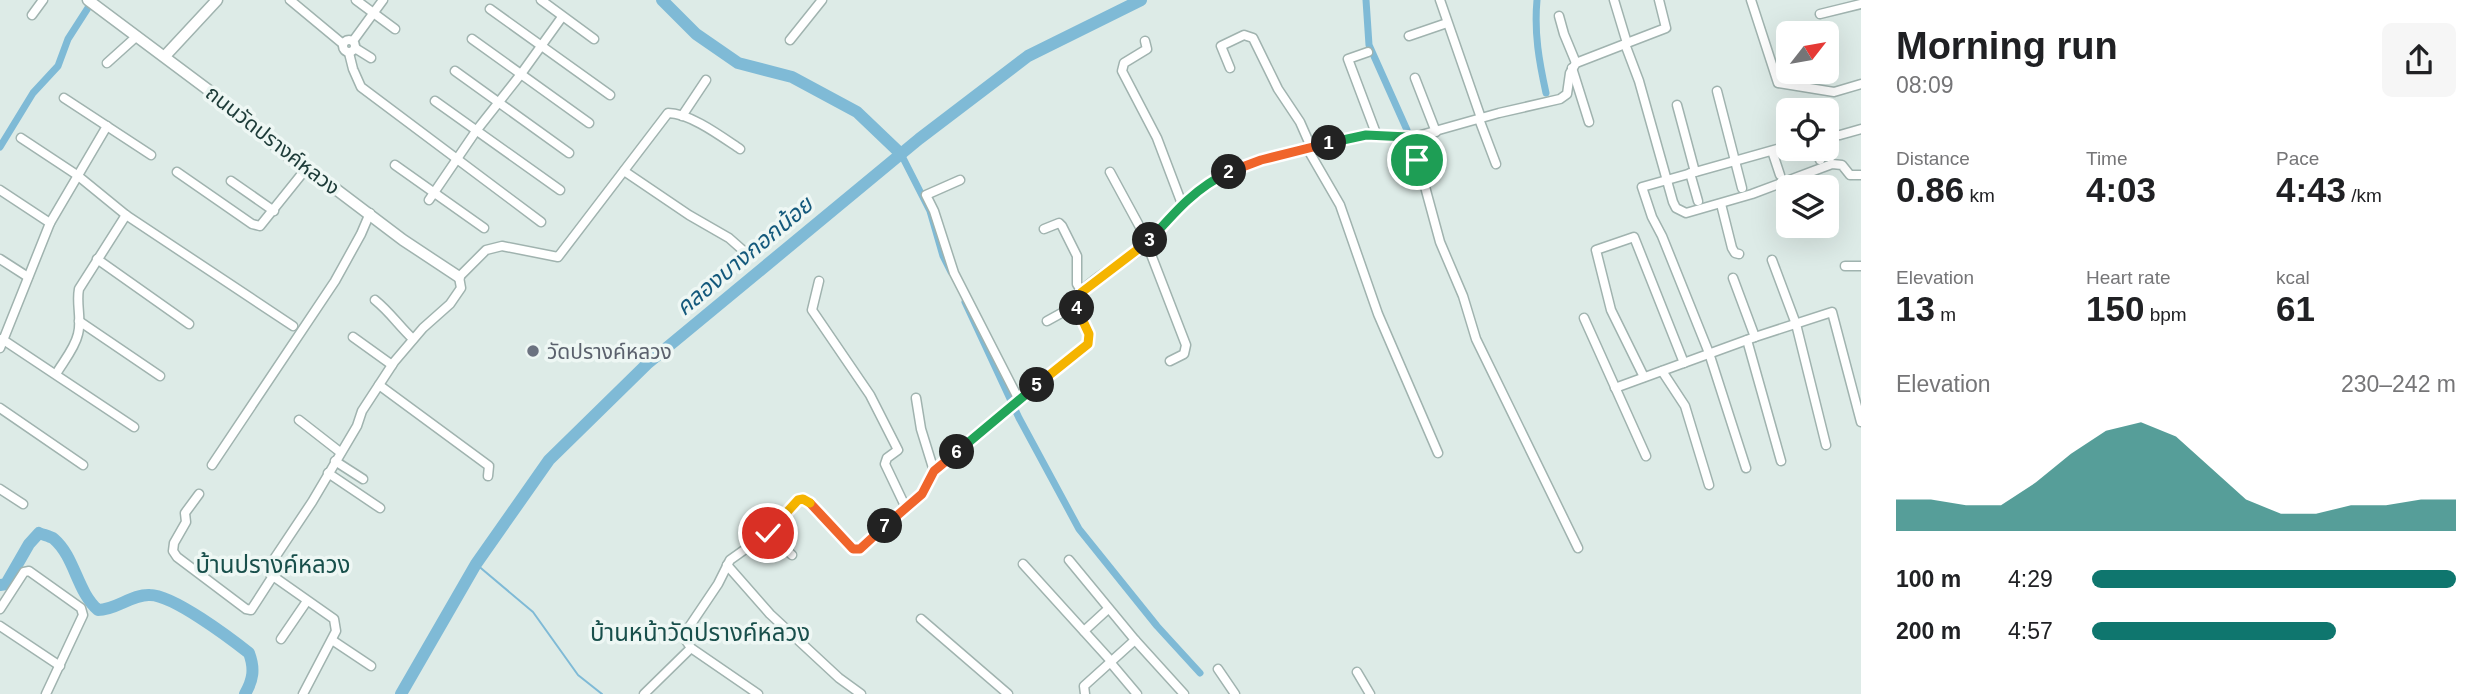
<!DOCTYPE html>
<meta charset="utf-8">
<style>
body{margin:0;font-family:Arial,"Noto Sans Thai",sans-serif;background:#f6f6f6;color:#202124;height:100vh;display:flex;flex-direction:column;font-size:26px;white-space:nowrap}
*{box-sizing:border-box;margin:0}
p{font-size:23px;color:#757577}
.icon{flex:none;width:38px;height:38px;fill:none;stroke:currentColor;stroke-width:2;stroke-linecap:round;stroke-linejoin:round}
.map{position:relative;flex:1;overflow:hidden}
.panel{display:flex;flex-direction:column;background:#fff;width:630px}
.panel>*{flex:none}
.needle{width:46px;rotate:59deg}
.tools{position:absolute;left:1776px;top:21px;display:grid;gap:14px}
.tools a{display:grid;place-items:center;width:63px;height:63px;border-radius:10px;background:#fff;box-shadow:0 7px 28px #0002;font-size:35px}
.pin{position:absolute;display:grid;place-items:center;width:60px;height:60px;color:#fff;margin:-30px;border:4px solid #fff;border-radius:50%;box-shadow:0 2px 7px #0007}
.km{position:absolute;width:35px;height:35px;margin:-18px;border-radius:50%;background:#222;color:#fff;font-size:19px;line-height:35px;text-align:center}
.round{display:grid;place-items:center;flex:none;width:74px;height:74px;border-radius:10px;background:#f6f6f6}
.overview{display:flex;align-items:center;justify-content:space-between;height:119px;padding:0 35px}
h1{font-size:38px;font-weight:700;line-height:52px}
.figures{display:grid;grid-template-columns:repeat(3,1fr);gap:10px;height:119px;padding:7px 35px}
.figures div{display:grid;align-content:center}
.figures b{font-size:35px;font-weight:700}
.figures small{font-size:19px;font-weight:400}
.figures p{font-size:19px}
.chart{height:196px;padding:14px 35px}
.chart p{display:flex;justify-content:space-between}
.chart svg{width:100%;height:126px;margin-top:7px;fill:#0f766e;opacity:.7}
ul{padding:0 35px;list-style:none;font-size:23px}
li{display:grid;grid-template-columns:112px 84px 1fr;align-items:center;height:52px}
li i{height:18px;border-radius:9px;background:#0f766e}
main{display:flex;flex:1;min-height:0}
.map>svg:first-child{display:block}
</style>
<main>
<div class="map">
<svg width="1861" height="694" viewBox="0 0 1861 694">
<rect width="100%" height="100%" fill="#ddebe7"/>
<g fill="none" stroke-linecap="round" stroke-linejoin="round">
<path stroke="#7fbad6" stroke-width="2" d="M476,564L533,612L578,675L602,694"/>
<g stroke="#7fbad6" stroke-width="7">
<path d="M1366,0L1369,45L1407,130"/>
<path d="M1537,0C1534,33 1539,61 1546,93"/>
<path d="M0,147L33,93L58,66L68,39L93,0"/>
<path d="M901,154L930,211L943,256L951,272"/>
<path d="M965,302L1019,418L1079,529L1157,626L1200,673"/>
</g>
<g stroke="#7fbad6" stroke-width="12">
<path d="M662,0L696,34L738,63L792,77L857,112L901,154"/>
<path d="M0,585L6,584L29,544L39,533C43,535 50,536 54,539C75,557 77,592 98,610C116,610 132,594 150,595C173,595 230,638 249,653C255,669 253,680 245,694"/>
<path d="M401,694L476,564L549,460L647,364L919,139L1028,56L1141,0"/>
</g>
<defs>
<g id="minor">
<path d="M290,0L343,44"/>
<path d="M356,0L395,29"/>
<path d="M541,0L594,39"/>
<path d="M1440,0L1481,118"/>
<path d="M1614,0L1627,43L1625,44"/>
<path d="M1751,0L1778,83L1834,92L1861,84"/>
<path d="M490,9L610,95"/>
<path d="M1820,14L1861,4"/>
<path d="M32,15L43,0"/>
<path d="M1559,16L1564,34L1576,63"/>
<path d="M1409,36L1447,23"/>
<path d="M472,39L589,123"/>
<circle cx="349" cy="46" r="6"/>
<path d="M790,40L822,0"/>
<path d="M353,41L383,0"/>
<path d="M1145,41L1147,49L1124,63L1122,71L1157,138L1182,204"/>
<path d="M1627,43L1666,28L1659,0"/>
<path d="M355,48L371,58"/>
<path d="M1368,52L1348,59L1377,136"/>
<path d="M349,53L353,69L361,87L541,222"/>
<path d="M107,63L137,36"/>
<path d="M1230,68L1221,46L1244,35L1253,38L1278,89L1300,122L1311,147"/>
<path d="M1572,68L1589,122"/>
<path d="M455,71L569,153"/>
<path d="M1415,78L1436,132"/>
<path d="M1717,91L1742,188"/>
<path d="M64,98L151,155"/>
<path d="M435,101L560,190"/>
<path d="M1677,105L1695,172"/>
<path d="M682,116L706,80"/>
<path d="M1479,119L1496,164"/>
<path d="M1827,136L1840,135L1861,129"/>
<path d="M1408,137L1424,183L1440,242L1463,296L1476,339L1578,548"/>
<path d="M21,138L77,175L126,215L293,326"/>
<path d="M1307,148L1340,205L1378,314L1438,453"/>
<path d="M1817,149L1820,160"/>
<path d="M1772,151L1780,175"/>
<path d="M395,165L484,228"/>
<path d="M624,171L689,215L729,238L746,253"/>
<path d="M177,172L252,224L260,226L305,170"/>
<path d="M1110,172L1148,242"/>
<path d="M1690,173L1698,201"/>
<path d="M960,180L926,195L934,211L954,273L1019,400"/>
<path d="M231,181L274,211"/>
<path d="M0,190L50,223"/>
<path d="M429,200L476,131L521,74L562,17"/>
<path d="M1721,204L1732,248L1735,253L1739,254"/>
<path d="M1044,229L1059,223L1062,226L1077,256V284L1082,292"/>
<path d="M1147,244L1186,345L1184,354L1170,361"/>
<path d="M0,259L28,277"/>
<path d="M97,259L189,324"/>
<path d="M1772,260L1796,324L1826,445"/>
<path d="M1845,266H1861"/>
<path d="M1733,278L1755,337"/>
<path d="M819,281L812,310L870,395L898,450L887,458L885,464L906,508"/>
<path d="M375,300C390,312 399,326 413,339"/>
<path d="M1584,318L1646,456"/>
<path d="M79,321L160,376"/>
<path d="M1047,321L1076,305"/>
<path d="M353,337L392,365"/>
<path d="M2,339L134,427"/>
<path d="M1747,340L1781,461"/>
<path d="M0,348L50,223L107,126"/>
<path d="M1662,371L1685,406L1709,485"/>
<path d="M56,374C63,362 75,348 78,334C82,319 76,304 79,289L126,215"/>
<path d="M1644,377L1611,310L1596,250L1634,237L1684,363"/>
<path d="M379,385L489,466L488,476"/>
<path d="M1615,388L1755,337L1832,312L1861,422"/>
<path d="M916,398L921,429L934,471"/>
<path d="M0,408L83,465"/>
<path d="M299,420L340,452"/>
<path d="M335,461L363,479"/>
<path d="M212,465L335,281L361,234L370,213"/>
<path d="M1746,468L1709,353L1662,236L1652,217L1642,187L1788,146"/>
<path d="M328,473L380,508"/>
<path d="M0,489L23,504"/>
<path d="M199,494L185,513L186,522L174,543L173,551L177,557L246,609L251,610L273,576"/>
<path d="M768,533L792,555"/>
<path d="M1069,560L1135,640"/>
<path d="M1023,564L1111,661"/>
<path d="M727,565L770,614L839,678L861,694"/>
<path d="M0,609L24,572L29,571L81,608L83,615L46,694"/>
<path d="M921,619L1008,694"/>
<path d="M0,626L60,666"/>
<path d="M1084,631L1108,609"/>
<path d="M281,639L307,601"/>
<path d="M332,640L371,666"/>
<path d="M1110,662L1137,694"/>
<path d="M1218,669L1235,694"/>
<path d="M1357,672L1370,694"/>
<path d="M303,694L336,631L334,619L270,574L268,568L312,502L357,426L362,411L394,362L423,328L450,304L461,288L459,277L486,250L502,246L558,257L668,113C690,113 722,137 740,149"/>
<path d="M644,694L691,648"/>
<path d="M758,694L691,648L683,636L718,584L730,560L768,533L796,502L803,499L809,501L853,549H860L922,494L938,467L1088,344C1093,328 1071,312 1076,299C1083,283 1125,261 1140,250C1162,231 1176,206 1200,189C1235,164 1279,154 1320,145C1335,141 1352,136 1368,135C1386,135 1403,139 1421,135L1499,113L1560,99L1567,94L1570,73L1576,63L1625,44L1639,81L1673,202L1676,208L1686,213L1752,194L1832,164L1842,165L1850,175H1861"/>
<path d="M1085,694L1084,686L1135,640L1184,694"/>
</g>
<g id="tertiary">
<path d="M88,0L215,95L302,168L333,187L403,240L459,277"/>
<path d="M165,56L217,0"/>
</g>
</defs>
<use href="#minor" stroke="#a0b3af" stroke-width="11"/>
<use href="#tertiary" stroke="#a0b3af" stroke-width="13"/>
<use href="#minor" stroke="#fff" stroke-width="8"/>
<use href="#tertiary" stroke="#fff" stroke-width="10"/>
</g>
<g fill="none" stroke-linecap="round" stroke-linejoin="round">
<defs>
<path id="split-1" d="M1329,143L1366,135L1408,137L1417,160"/>
<path id="split-2" d="M1229,172L1261,160L1329,143"/>
<path id="split-3" d="M1150,240C1174,213 1195,188 1229,172"/>
<path id="split-4" d="M1077,308V298L1082,292L1150,240"/>
<path id="split-5" d="M1037,385L1088,344L1089,334L1077,308"/>
<path id="split-6" d="M957,452L1037,385"/>
<path id="split-7" d="M885,526L922,494L934,471L957,452"/>
<path id="split-8" d="M810,503L853,549H860L885,526"/>
<path id="split-9" d="M768,533L798,500L803,499L810,503"/>
</defs>
<use href="#split-1" stroke="#fff" stroke-width="14"/>
<use href="#split-2" stroke="#fff" stroke-width="14"/>
<use href="#split-3" stroke="#fff" stroke-width="14"/>
<use href="#split-4" stroke="#fff" stroke-width="14"/>
<use href="#split-5" stroke="#fff" stroke-width="14"/>
<use href="#split-6" stroke="#fff" stroke-width="14"/>
<use href="#split-7" stroke="#fff" stroke-width="14"/>
<use href="#split-8" stroke="#fff" stroke-width="14"/>
<use href="#split-9" stroke="#fff" stroke-width="14"/>
<use href="#split-1" stroke="#22a559" stroke-width="9"/>
<use href="#split-2" stroke="#f0652b" stroke-width="9"/>
<use href="#split-3" stroke="#22a559" stroke-width="9"/>
<use href="#split-4" stroke="#f5b400" stroke-width="9"/>
<use href="#split-5" stroke="#f5b400" stroke-width="9"/>
<use href="#split-6" stroke="#22a559" stroke-width="9"/>
<use href="#split-7" stroke="#f0652b" stroke-width="9"/>
<use href="#split-8" stroke="#f0652b" stroke-width="9"/>
<use href="#split-9" stroke="#f5b400" stroke-width="9"/>
</g>
<circle fill="#6b7280" stroke="#eef7f4" stroke-width="2.5" cx="533" cy="351" r="7"/>
<g text-anchor="middle" dominant-baseline="central" stroke-width="7" stroke-linejoin="round" paint-order="stroke">
<g font-size="21" fill="#1d3b38" stroke="#eef7f4">
<text transform="translate(273 140) rotate(38)">ถนนวัดปรางค์หลวง</text>
</g>
<g font-size="21" fill="#5b616d" stroke="#eef7f4" text-anchor="start">
<text x="547" y="351">วัดปรางค์หลวง</text>
</g>
<g font-size="23" font-style="italic" fill="#13597c" stroke="#eef7f4">
<text transform="translate(744 256) rotate(-40)">คลองบางกอกน้อย</text>
</g>
<g font-size="24" fill="#184f4b" stroke="#eef7f4">
<text x="273" y="564">บ้านปรางค์หลวง</text>
<text x="700" y="632">บ้านหน้าวัดปรางค์หลวง</text>
</g>
</g>
</svg>
<div class="tools">
<a><svg class="needle" viewBox="-14 -14 28 28"><path d="M0-13l5 13h-10z" fill="#e53935"/><path d="M0 13l5-13h-10z" fill="#757577"/></svg></a>
<a><svg class="icon" aria-label="locate" viewBox="0 0 24 24"><circle cx="12" cy="12" r="6"/><path d="M12 2v4M12 18v4M2 12h4M18 12h4"/></svg></a>
<a><svg class="icon" aria-label="layers" viewBox="0 0 24 24"><path d="M12 4l9 5-9 5-9-5zM3 14l9 5 9-5"/></svg></a>
</div>
<div class="pin" style="left:1417px;top:160px;background:#1e9e55"><svg class="icon" aria-label="arrive" viewBox="0 0 24 24"><path d="M6 21V4h12l-3 4 3 4H6"/></svg></div>
<div class="pin" style="left:768px;top:533px;background:#d93025"><svg class="icon" aria-label="check" viewBox="0 0 24 24"><path d="M5 12l5 5 9-10"/></svg></div>
<b class="km" style="left:1329px;top:143px">1</b>
<b class="km" style="left:1229px;top:172px">2</b>
<b class="km" style="left:1150px;top:240px">3</b>
<b class="km" style="left:1077px;top:308px">4</b>
<b class="km" style="left:1037px;top:385px">5</b>
<b class="km" style="left:957px;top:452px">6</b>
<b class="km" style="left:885px;top:526px">7</b>
</div>
<section class="panel">
<div class="overview"><div><h1>Morning run</h1><p>08:09</p></div><a class="round"><svg class="icon" aria-label="share" viewBox="0 0 24 24"><path d="M12 15V3M7 8l5-5 5 5M5 13v7h14v-7"/></svg></a></div>
<div class="figures">
<div><p>Distance</p><b>0.86<small> km</small></b></div>
<div><p>Time</p><b>4:03</b></div>
<div><p>Pace</p><b>4:43<small> /km</small></b></div>
</div>
<div class="figures">
<div><p>Elevation</p><b>13<small> m</small></b></div>
<div><p>Heart rate</p><b>150<small> bpm</small></b></div>
<div><p>kcal</p><b>61</b></div>
</div>
<div class="chart"><p><span>Elevation</span>230–242 m</p>
<svg viewBox="0 0 160 44" preserveAspectRatio="none"><path d="M0 44V33L10 33L20 35L30 35L40 27L50 17L60 9L70 6L80 11L90 22L100 33L110 38L120 38L130 35L140 35L150 33L160 33V44z"/></svg>
</div>
<ul>
<li><b>100 m</b>4:29<i style="width:100%"></i></li>
<li><b>200 m</b>4:57<i style="width:67%"></i></li>
</ul>
</section>
</main>
